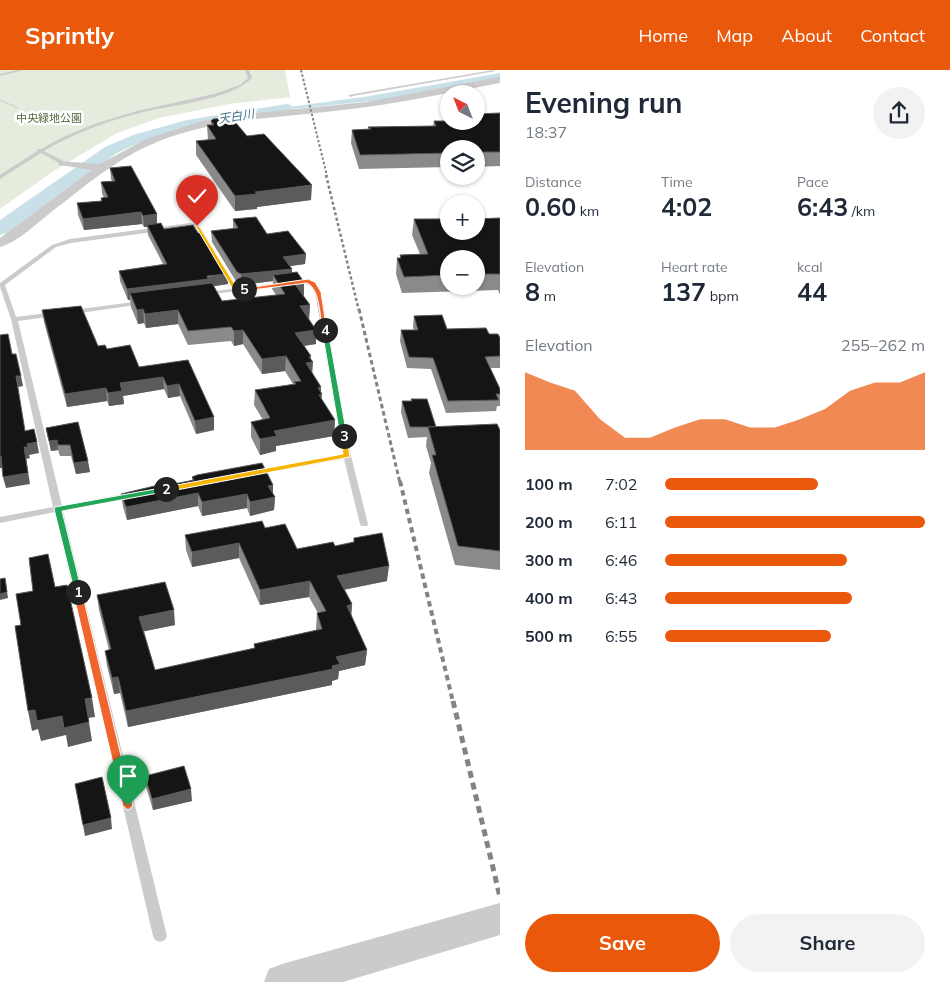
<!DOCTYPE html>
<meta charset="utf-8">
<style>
body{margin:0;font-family:Mulish,"Noto Sans JP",sans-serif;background:#f2f2f3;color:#1f2937;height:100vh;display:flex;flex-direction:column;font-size:19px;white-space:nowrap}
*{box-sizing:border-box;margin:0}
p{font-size:16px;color:#747a83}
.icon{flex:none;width:28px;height:28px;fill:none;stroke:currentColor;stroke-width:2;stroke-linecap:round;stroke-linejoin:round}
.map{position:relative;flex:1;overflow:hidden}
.details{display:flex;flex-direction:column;background:#fff;width:450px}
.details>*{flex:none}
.needle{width:32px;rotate:318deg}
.fabs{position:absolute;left:440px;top:15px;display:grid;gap:10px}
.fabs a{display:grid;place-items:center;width:45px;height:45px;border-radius:50%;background:#fff;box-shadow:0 1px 4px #0004;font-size:25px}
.pin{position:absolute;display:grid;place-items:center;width:42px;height:42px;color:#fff;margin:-51px -21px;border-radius:50% 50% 50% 0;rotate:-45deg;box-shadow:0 0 5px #0007}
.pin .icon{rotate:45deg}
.km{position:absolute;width:25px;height:25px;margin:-12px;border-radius:50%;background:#222;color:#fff;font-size:14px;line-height:25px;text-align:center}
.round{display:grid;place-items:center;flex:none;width:52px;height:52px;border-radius:26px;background:#f2f2f3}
.overview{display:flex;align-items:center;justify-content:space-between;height:85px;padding:0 25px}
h1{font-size:28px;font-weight:700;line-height:38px}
.metrics{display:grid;grid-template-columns:repeat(3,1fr);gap:8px;height:85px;padding:5px 25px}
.metrics div{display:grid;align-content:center}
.metrics b{font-size:25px;font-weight:700}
.metrics small{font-size:14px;font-weight:400}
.metrics p{font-size:14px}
.chart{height:140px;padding:10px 25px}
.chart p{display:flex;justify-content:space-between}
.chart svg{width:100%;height:90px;margin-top:5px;fill:#ea580c;opacity:.7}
.cta{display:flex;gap:10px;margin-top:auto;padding:10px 25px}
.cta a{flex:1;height:58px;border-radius:30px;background:#ea580c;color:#fff;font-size:20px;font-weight:700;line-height:58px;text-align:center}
.cta a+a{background:#f2f2f3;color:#1f2937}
ul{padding:0 25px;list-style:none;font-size:16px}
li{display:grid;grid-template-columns:80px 60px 1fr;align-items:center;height:38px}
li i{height:12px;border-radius:6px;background:#ea580c}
header{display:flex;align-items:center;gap:30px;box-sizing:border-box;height:70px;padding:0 25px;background:#ea580c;color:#fff}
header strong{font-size:24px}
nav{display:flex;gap:28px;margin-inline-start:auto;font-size:18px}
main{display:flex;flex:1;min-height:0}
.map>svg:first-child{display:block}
</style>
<header>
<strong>Sprintly</strong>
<nav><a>Home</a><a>Map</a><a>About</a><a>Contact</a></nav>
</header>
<main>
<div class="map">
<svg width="500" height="912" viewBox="0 0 500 912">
<rect width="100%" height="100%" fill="#fff"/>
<path fill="#e5ebdd" d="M0,0H285L290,27L229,34L159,48L117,63L52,102L0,139Z"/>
<path fill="#cae0e9" d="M500,3V9L381,30L231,45L370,26Z"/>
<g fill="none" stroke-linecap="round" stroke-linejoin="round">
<path fill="#cae0e9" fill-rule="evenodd" d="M286,34L291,35L293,38L291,41L189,58L143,71L117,83L7,163L0,165V150L105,77L133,65L187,50Z"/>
<path stroke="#cbcbcb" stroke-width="2" stroke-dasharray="1 1" stroke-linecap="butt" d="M0,30L18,38"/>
<g fill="#cbcbcb" fill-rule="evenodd">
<path d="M17,0H24L0,6V4Z"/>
<path d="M245,0H249L252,8C230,31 168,35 136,44C104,52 73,64 44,81L65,92V94H61L41,83L0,109V105L37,81V79H41L63,67L97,53L137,41L214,24L240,15L248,8Z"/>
<path d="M493,0L496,1L353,26L351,27L348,25Z"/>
<path d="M190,153L199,155L210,173L209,174H205L195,157H190L71,173L56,177L5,215L16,247L55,242L58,244L55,246L18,251L62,436L133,422L137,425L133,428L63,441L167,866L165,870L160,872L155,870L153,866L55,442L0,453V447L53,437L11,249L0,217V213L52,175L70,169Z"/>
<path d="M222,195L224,196L238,218L303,210L314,212L321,222L351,386L368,454L367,456H361L360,454L344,389L254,405L250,403L254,401L343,384L315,222C311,215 307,213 299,214L204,225L203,224L206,222L232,219L219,197Z"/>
<path d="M141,231L144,233L143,234L73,244L70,242L73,240Z"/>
</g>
<path fill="#cbcbcb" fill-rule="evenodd" d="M500,7V13C448,23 396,34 343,40C280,48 217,48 157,72C117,88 84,117 50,143C36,154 18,172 0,177V168L92,100L59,95L58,93L59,91L100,94L146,69L202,51L256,43L366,32Z"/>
<path fill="#cbcbcb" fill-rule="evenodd" d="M500,833V865L343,912H264L269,899L282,894Z"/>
<path stroke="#838383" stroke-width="2" stroke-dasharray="2.5 2" stroke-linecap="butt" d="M301,0L327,106"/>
<path stroke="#838383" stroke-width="2.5" stroke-dasharray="3 2.5" stroke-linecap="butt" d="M326,105L359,241"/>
<path stroke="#838383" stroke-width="3" stroke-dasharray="4.5 3" stroke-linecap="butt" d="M359,239L400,413"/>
<path stroke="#838383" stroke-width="4" stroke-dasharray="5.5 4" stroke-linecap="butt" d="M400,411L453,632"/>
<path stroke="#838383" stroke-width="5" stroke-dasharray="7 5" stroke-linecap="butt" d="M453,631L500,827"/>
</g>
<g fill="#8a8a8a" fill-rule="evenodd">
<path d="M500,43V96L476,97V79H449V97L359,99L351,73L352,60L368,59V57L433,56L434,51H476Z"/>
<path d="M211,51L233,53L247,66L311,130L257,137V139L235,141L196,85V71L208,70L207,55H211Z"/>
<path d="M110,98L157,153L164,159L198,163L227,204L228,214L214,216L222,231L276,225L272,219L273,211L241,215L237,213L212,172L211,161L233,159V149L267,164L306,184L305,194L290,196L292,203L304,212V225H303L310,235L309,249L316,274L304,276L311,289L312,303L321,317V329L335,350L334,366L276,376V381L260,385L251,367V352L263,350L254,335L255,320L293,314L285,301L262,304L243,274L234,276L231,271L188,275L178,254L146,258L144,253L138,254L131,237L130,230H128L120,211L119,201L163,194L148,165L147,157H144L142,154L84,160L78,145L77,133L101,131V128H104L102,123L101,112L112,111L111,109Z"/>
<path d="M500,148V225L498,220L402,223L396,204L397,188H400V185L420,184L412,165L414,149ZM449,189H476V216H449Z"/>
<path d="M42,240L98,276L107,279L139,297L188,290L214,347V360L196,364L180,326L168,328L164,319L123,326L124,334L109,336L107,331L67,337L44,252Z"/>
<path d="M414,246L447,259L489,264L500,268V298H490L500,319V336H497L496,341L446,343L431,299L407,298L400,271L401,260H414L413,257Z"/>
<path d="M411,329L436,357L500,360V500L455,495L429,403L431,393L426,376L427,367L408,368L401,342L402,331H411Z"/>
<path d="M78,352L90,402L76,404L71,386H60L58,380L51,381L46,358Z"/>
<path d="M192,407L273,415V425L275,427L274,440L250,446L247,438L202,446L198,436L127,450L123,437L121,424L192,411Z"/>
<path d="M265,458L297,479L335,476L387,511L344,520L352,534L351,546L367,580L365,595L339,601L338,609L332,611V615L128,657L120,623L114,624L107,596L105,581L109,580L99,540L97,525L175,555L144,561L155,600L254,578V574L316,560V558L317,543H318L309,527L260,535L239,488L192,497L186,480L185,465Z"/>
<path d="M145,706L192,731L153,740L146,717Z"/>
</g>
<g fill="#5b5b5b">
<path d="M312,115L311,130L257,137V139L235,141V126L255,122Z"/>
<path d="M141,142L142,154L84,160L83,149Z"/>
<path d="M157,144V155H147V157H144L143,146Z"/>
<path d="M306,184L305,194L283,197V187Z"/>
<path d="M292,199V209L273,205V211L241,215V204Z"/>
<path d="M227,204L228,214L208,217L130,223V230H128L127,219Z"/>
<path d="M304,212V225L294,227V213Z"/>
<path d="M310,235L309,249L300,236Z"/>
<path d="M143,239L144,253L138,254L137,240Z"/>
<path d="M178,240V254L146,258L145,244Z"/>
<path d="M243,260V274L234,276V261Z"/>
<path d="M316,260V274L295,277V263Z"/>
<path d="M286,286L285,301L262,304V289Z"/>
<path d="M311,286L310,293L313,292L312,307L306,293L309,287Z"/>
<path d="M16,306H21L23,316L18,317Z"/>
<path d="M163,307L164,319L123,326L124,334L109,336L108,323L120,313Z"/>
<path d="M179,314L180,326L168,328L167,316Z"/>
<path d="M321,317V324H322L321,339L318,318Z"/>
<path d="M106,318L107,331L67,337L65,324Z"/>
<path d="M214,347V360L196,364L195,351Z"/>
<path d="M335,350L334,366L276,376V381L260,385V369L274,361Z"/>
<path d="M57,370L58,380L51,381L49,371Z"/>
<path d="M37,372L39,383L29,385L30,388L26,389L30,414L6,418L3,407L27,374Z"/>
<path d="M1,386L3,398H0V387Z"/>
<path d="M88,391L90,402L76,404L74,393Z"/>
<path d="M273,415V427H275L274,440L250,446V432L268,416Z"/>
<path d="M198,423V436L127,450L126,437Z"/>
<path d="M247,424V438L202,446V432Z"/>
<path d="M239,473V488L192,497V482Z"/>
<path d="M389,496L387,511L336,521L337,506Z"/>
<path d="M5,508L8,528L0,530V524Z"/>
<path d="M310,511L309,527L260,535V520Z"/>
<path d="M352,534L351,550L347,536Z"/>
<path d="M174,540L175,555L141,562L139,547Z"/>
<path d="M367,580L365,595L339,601L338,609L332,611V615L128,657L126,641L332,596L336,587Z"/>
<path d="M118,607L120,623L114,624L112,608Z"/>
<path d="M92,628L95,647L88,648L85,629Z"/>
<path d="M35,640L89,652L92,671L68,677L66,665L41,671L38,659L32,661L28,641Z"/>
<path d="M191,719L192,731L153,740L152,729Z"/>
<path d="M111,748L112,759L85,766L83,755Z"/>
</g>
<g fill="#151515" stroke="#5b5b5b">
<path d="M500,43V82H476V79H449V83L360,85L352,60L371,59L368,57L436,56L434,51H476V44Z"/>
<path d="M229,48L233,53H236L247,66L264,64L312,115L255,122L257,124L235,126L196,71L216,69L207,55H214L211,51L213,49Z"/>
<path d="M131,96L157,144L143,146L141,142L83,149L77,133L102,131L101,128L108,127L101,112L115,111L110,98Z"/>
<path d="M256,147L267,164L288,161L306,184L283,187L292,199L241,204L237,202L211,161L238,158L233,149Z"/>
<path d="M500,148V204H476V189H449V205L404,207L397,188H401L400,185L428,184L414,149H449V161H476V149Z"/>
<path d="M161,153L164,159L193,155L198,163H202L227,204L207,206L208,209L127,219L119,201L167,194L147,155Z"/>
<path d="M297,202L304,212L294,213L310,235L300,236L316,260L295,263L311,286L309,287L313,292L306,293L321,317L318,318L322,324L319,325L335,350L274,361L277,366L260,369L251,352L270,348L255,320L296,314L294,312L301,311L286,286L262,289L243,260L234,261L231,257L188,261L178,240L145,244L143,239L137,240L130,223L212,213L222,231L285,224L273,205Z"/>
<path d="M81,236L98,276L105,275L107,279L130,275L139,297L188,290L214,347L195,351L179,314L167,316L163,307L120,313L122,321L108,323L106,318L65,324L42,240Z"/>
<path d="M442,245L447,259L486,258L489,264H498L500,268V286L485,287L500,319V324H496L499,330L448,331L433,288L409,287L401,260H418L414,246Z"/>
<path d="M8,264L12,284H16L21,306H16L25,361L34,359L37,372L27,374L28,377H24L28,403L3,407L1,386L0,387V265Z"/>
<path d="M411,329H427L436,357H410L402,331H412Z"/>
<path d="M78,352L88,391L74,393L70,375H58L57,370L49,371L46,358Z"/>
<path d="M497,354L500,360V481L458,476L432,385H436L428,357Z"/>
<path d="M262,393L273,415L268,416L275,427L250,432L247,424L202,432L198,423L126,437L121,424L163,414L164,416L194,410L192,407L197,405Z"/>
<path d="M262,451L265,458L285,454L297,479L333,472L335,476L354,472V468L382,463L389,496L337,506L352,534L347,536L367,580L336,587L340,594L332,596L333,599L126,641L118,607L112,608L105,581L111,579L97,525L165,512L174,540L139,547L155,600L255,578L254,574L322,559L317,543L326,541L310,511L260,520L239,473L192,482L185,465Z"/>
<path d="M48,484L55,517L67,515L92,628L85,629L89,652L64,658L62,646L37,651L35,640L28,641L15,556L21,555L16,524L33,521L29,488Z"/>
<path d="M5,508L7,522L0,524V509Z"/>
<path d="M184,696L191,719L152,729L145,706Z"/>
<path d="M102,707L111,748L83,755L75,714Z"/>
</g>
<path fill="#f0652b" stroke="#fff" d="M78,519L82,522L133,736L128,740L123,736L73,522Z"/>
<path fill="#22a559" stroke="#fff" d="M166,417L170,419L169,421L62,441L82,522L81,524H75L54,439L55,437Z"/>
<path fill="#f5b400" stroke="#fff" d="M341,364L347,366L350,387L166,422L162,419L166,417L343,384Z"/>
<path fill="#22a559" stroke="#fff" d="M325,258L328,260L347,366L344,368L340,366L322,260Z"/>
<path fill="#f0652b" stroke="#fff" d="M308,209L315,212L321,222L327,262L322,260C320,247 320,219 307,213L244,221L241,219Z"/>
<path fill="#f5b400" stroke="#fff" d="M195,155L199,156L237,218H246V220L234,221Z"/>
<g text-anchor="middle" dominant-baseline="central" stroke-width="5" stroke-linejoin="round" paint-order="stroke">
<g font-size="11" fill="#55673e" stroke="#fff">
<text x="49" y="48">中央緑地公園</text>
</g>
<g font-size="12" font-style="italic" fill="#41758b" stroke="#fff">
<text transform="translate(236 46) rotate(-9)">天白川</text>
</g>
</g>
</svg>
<div class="fabs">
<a><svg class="needle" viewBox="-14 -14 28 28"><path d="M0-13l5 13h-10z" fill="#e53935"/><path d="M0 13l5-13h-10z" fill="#747a83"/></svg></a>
<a><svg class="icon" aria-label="layers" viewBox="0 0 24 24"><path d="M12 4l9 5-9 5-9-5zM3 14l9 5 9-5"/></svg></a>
<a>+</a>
<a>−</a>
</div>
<div class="pin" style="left:128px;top:736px;background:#1e9e55"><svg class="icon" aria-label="arrive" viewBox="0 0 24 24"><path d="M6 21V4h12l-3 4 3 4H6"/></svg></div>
<div class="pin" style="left:197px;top:156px;background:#d93025"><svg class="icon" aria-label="check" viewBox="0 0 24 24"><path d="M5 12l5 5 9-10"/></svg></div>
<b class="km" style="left:78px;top:522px">1</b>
<b class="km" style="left:166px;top:419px">2</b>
<b class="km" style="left:344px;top:366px">3</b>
<b class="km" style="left:325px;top:260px">4</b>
<b class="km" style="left:244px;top:219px">5</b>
</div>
<section class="details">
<div class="overview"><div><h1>Evening run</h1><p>18:37</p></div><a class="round"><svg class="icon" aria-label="share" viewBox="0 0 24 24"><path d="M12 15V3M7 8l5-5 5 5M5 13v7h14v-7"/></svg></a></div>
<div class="metrics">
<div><p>Distance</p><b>0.60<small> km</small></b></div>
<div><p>Time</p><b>4:02</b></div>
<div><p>Pace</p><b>6:43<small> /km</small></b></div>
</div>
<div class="metrics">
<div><p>Elevation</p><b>8<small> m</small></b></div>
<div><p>Heart rate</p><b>137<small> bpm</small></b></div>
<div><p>kcal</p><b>44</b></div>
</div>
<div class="chart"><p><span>Elevation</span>255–262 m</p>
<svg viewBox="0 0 160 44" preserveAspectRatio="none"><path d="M0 44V6L10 11L20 15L30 29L40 38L50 38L60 33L70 29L80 29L90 33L100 33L110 29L120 24L130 15L140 11L150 11L160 6V44z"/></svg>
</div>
<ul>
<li><b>100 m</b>7:02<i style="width:59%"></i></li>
<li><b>200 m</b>6:11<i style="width:100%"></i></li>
<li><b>300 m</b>6:46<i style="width:70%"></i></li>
<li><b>400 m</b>6:43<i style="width:72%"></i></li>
<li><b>500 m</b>6:55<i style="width:64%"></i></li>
</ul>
<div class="cta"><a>Save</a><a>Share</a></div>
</section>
</main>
